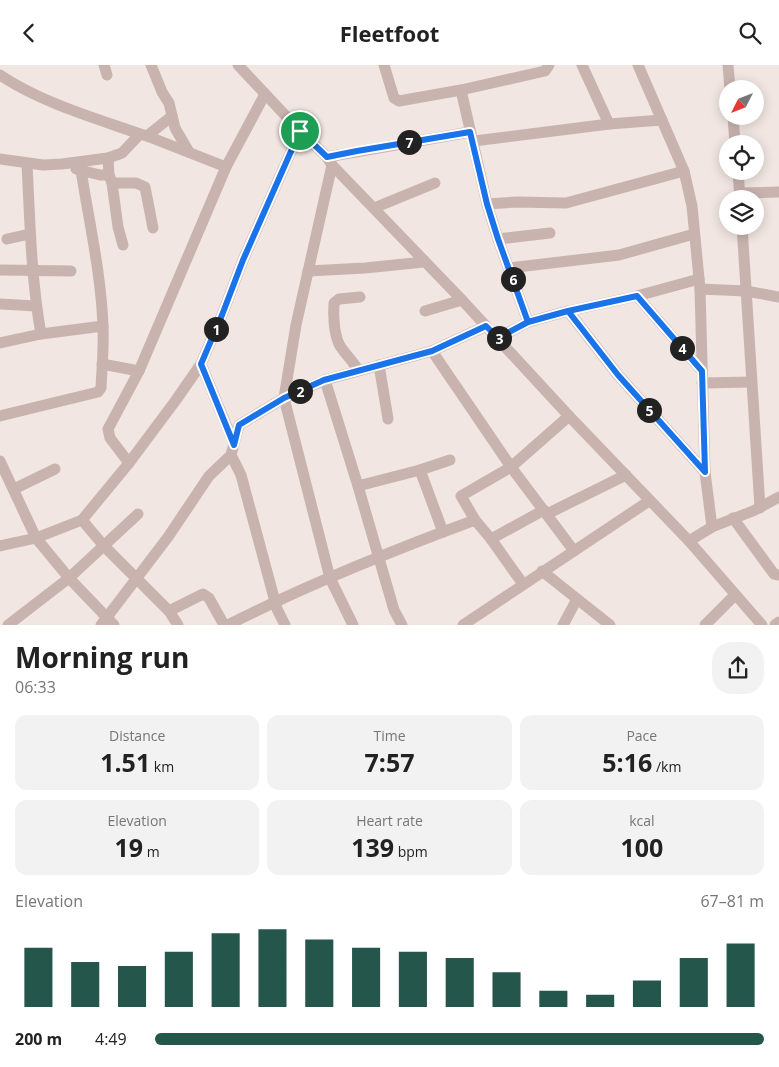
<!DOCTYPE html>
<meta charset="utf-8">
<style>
body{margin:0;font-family:"Open Sans",sans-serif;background:#f2f2f2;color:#222;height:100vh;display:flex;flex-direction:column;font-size:19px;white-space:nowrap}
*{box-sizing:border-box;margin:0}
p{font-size:16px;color:#767676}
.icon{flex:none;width:28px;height:28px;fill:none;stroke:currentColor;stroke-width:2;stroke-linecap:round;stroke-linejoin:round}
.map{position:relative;height:560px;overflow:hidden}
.drawer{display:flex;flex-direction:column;background:#fff;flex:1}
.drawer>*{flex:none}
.needle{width:32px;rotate:228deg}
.buttons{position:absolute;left:719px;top:15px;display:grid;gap:10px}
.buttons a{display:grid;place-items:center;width:45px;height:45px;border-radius:50%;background:#fff;box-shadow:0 2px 12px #0003;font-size:25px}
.pin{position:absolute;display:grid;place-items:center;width:42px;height:42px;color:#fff;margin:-21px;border:2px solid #fff;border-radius:50%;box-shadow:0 1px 5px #0007}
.km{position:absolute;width:25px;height:25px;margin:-12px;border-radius:50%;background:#222;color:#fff;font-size:14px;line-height:25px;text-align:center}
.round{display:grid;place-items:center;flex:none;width:52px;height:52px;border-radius:20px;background:#f2f2f2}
.overview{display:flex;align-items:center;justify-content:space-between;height:85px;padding:0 15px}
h1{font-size:28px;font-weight:700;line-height:38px}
.metrics{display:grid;grid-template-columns:repeat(3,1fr);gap:8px;height:85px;padding:5px 15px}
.metrics div{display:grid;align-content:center;border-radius:12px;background:#f2f2f2;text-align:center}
.metrics b{font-size:25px;font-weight:700}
.metrics small{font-size:14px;font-weight:400}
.metrics p{font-size:14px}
.chart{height:140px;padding:10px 15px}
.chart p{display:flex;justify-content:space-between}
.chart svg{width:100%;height:90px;margin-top:5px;stroke:#25564b;stroke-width:6}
ul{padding:0 15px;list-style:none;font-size:16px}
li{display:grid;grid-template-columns:80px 60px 1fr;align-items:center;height:38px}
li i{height:12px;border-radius:6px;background:#25564b}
header{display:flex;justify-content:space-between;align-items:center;height:65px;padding:0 15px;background:#fff;font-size:22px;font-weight:700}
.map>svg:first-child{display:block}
</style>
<header><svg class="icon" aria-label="back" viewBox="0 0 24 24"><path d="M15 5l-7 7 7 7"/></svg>Fleetfoot<svg class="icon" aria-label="search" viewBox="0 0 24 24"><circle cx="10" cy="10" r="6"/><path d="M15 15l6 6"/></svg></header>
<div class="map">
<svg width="779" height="560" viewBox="0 0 779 560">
<rect width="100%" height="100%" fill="#f1e6e2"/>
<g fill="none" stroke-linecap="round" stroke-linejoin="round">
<g stroke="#c9b3af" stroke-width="11">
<path d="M104,0L107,10"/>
<path d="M151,0L162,27L169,38L175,63L189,87"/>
<path d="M238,0L300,66L327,92L332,100L462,235L569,351L689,476L762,560"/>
<path d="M384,0L394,33L399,36L461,25L545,6L549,0"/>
<path d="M582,0L609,59"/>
<path d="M638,0L684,106L692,141L700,224L705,407L712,462"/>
<path d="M728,0L730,24"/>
<path d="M0,10C42,38 92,52 140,69L147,71L226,102"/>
<path d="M461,25L487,139L498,174L528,257"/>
<path d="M733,51L735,79"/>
<path d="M147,71L172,51"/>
<path d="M474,76L609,59L662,55"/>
<path d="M327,92L470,67"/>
<path d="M108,93L109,110L112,118L118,162L123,180"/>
<path d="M0,94L43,100L62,99L108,93L122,88L140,69"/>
<path d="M27,99C30,156 31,213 41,269"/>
<path d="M332,100L296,260L284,333L330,513L353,560"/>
<path d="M76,104L100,110H109"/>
<path d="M738,106L740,134"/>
<path d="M112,118H136L145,122L153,163"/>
<path d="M740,128L779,127"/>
<path d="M487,139L517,137L566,138L684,106"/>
<path d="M374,143L435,118"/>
<path d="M742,161L760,443"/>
<path d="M7,174L30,169"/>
<path d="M498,174L550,168"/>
<path d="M509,203L619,190L694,169"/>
<path d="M1,205L71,206"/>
<path d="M308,206L365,203L424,197"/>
<path d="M700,224L746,226L779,232"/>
<path d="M637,231L702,306"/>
<path d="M0,239L36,241"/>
<path d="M425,246L462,235"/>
<path d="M568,246L618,310L705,407"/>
<path d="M498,273L528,257L568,246L637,231L699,214"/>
<path d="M0,278L41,269L103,261"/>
<path d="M432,286L511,402L574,486"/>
<path d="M102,299L139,306"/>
<path d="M201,299L234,379"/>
<path d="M379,300L388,354"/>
<path d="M358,305C353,296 343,287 339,279C334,268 333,250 334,238L339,234L360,232"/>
<path d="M325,315L358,421L394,545L402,560"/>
<path d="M702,318L751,317"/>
<path d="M0,351L98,327L101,323C102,302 104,282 103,261C101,208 89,157 81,105"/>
<path d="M231,390L241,410L277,544L285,560"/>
<path d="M0,396L36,473L69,513L114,560"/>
<path d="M129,398L110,373L108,364L139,306L226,102L265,29"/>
<path d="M420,405L443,467"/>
<path d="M358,421L420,405L450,395"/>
<path d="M14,424L55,404"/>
<path d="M547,449L626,410"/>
<path d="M733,453L774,509L779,510"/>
<path d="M82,455L104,481L169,546L178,560"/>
<path d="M475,455L461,431L511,402L569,351"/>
<path d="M491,474L544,445"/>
<path d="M689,476L712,462L753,446L779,432"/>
<path d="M0,481L36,473L82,455L129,398L176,335L201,299L222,250L243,195L300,66"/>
<path d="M542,506L610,560"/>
<path d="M169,546L203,529L209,533L224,560"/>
<path d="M8,560L69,513L138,449"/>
<path d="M101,560L168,472L209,411L231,390L239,360L284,333L325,315L432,286L486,261"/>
<path d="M228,560C308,519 391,486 475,455L491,474L523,519"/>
<path d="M463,560L649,436"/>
<path d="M563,560L577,534"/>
<path d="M705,560L735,530"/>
<path d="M775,560L779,557"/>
</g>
</g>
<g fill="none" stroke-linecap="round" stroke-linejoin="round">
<defs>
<path id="route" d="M300,66L243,195L222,250L201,299L234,380L239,360L284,333L324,315L432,286L486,261L498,273L528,257L568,246L637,231L702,306L705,407L618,310L568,246L528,257L498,174L487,139L470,67L357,86L327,92L300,66"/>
</defs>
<use href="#route" stroke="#fff" stroke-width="10"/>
<use href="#route" stroke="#1a73e8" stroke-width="6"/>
</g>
</svg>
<div class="buttons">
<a><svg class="needle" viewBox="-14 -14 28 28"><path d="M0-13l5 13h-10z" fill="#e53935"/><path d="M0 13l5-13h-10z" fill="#767676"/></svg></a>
<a><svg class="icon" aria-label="locate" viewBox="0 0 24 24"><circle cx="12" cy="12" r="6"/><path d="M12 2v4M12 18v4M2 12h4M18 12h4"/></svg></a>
<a><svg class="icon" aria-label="layers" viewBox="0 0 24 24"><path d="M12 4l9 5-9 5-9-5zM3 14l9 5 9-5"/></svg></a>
</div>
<div class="pin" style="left:300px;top:66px;background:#1e9e55"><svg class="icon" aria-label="arrive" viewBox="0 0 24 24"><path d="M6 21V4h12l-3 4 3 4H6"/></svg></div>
<b class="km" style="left:216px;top:264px">1</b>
<b class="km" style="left:300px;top:326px">2</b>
<b class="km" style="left:499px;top:273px">3</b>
<b class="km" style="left:682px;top:283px">4</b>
<b class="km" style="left:649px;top:345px">5</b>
<b class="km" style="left:513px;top:214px">6</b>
<b class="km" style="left:409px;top:77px">7</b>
</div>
<section class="drawer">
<div class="overview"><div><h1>Morning run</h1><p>06:33</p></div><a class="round"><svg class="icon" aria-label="share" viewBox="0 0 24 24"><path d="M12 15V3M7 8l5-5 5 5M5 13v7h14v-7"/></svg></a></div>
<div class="metrics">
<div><p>Distance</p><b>1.51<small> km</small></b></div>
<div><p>Time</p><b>7:57</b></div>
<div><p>Pace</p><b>5:16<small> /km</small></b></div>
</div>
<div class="metrics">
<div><p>Elevation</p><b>19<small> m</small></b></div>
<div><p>Heart rate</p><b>139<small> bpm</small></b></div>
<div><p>kcal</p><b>100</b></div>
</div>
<div class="chart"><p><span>Elevation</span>67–81 m</p>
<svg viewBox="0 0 160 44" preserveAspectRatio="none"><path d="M5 44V15M15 44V22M25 44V24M35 44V17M45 44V8M55 44V6M65 44V11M75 44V15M85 44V17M95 44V20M105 44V27M115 44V36M125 44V38M135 44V31M145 44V20M155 44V13"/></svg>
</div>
<ul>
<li><b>200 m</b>4:49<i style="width:100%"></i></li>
</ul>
</section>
